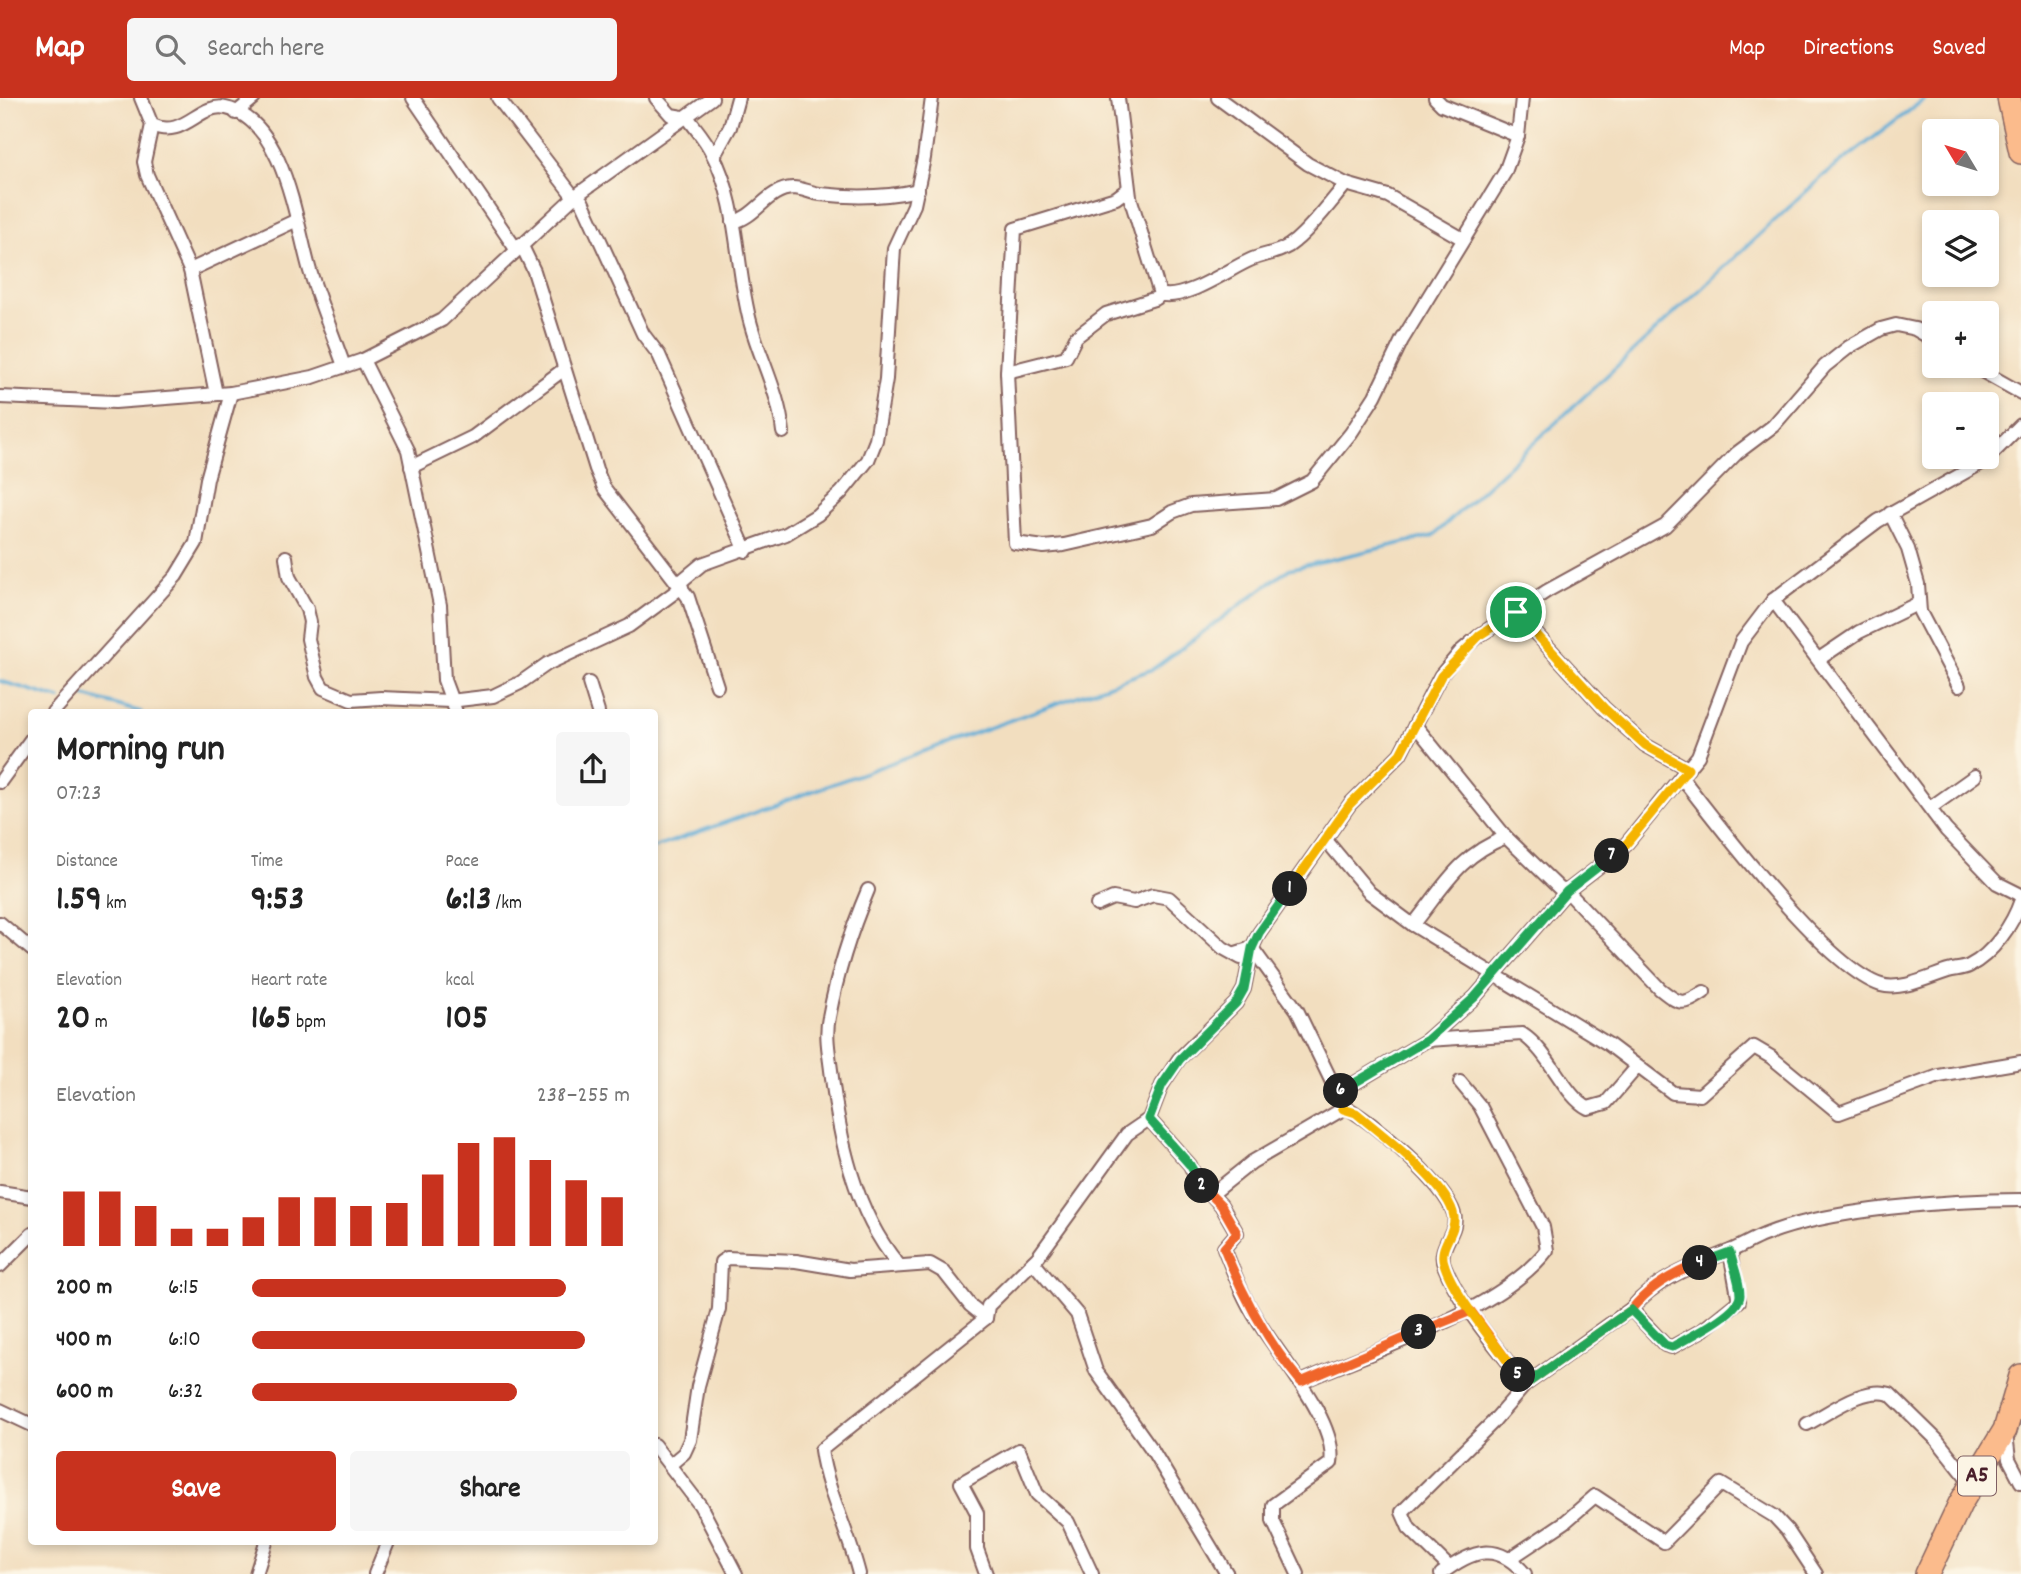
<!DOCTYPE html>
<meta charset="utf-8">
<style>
body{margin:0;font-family:Dekko,sans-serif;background:#f6f6f6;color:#222;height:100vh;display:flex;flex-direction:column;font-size:26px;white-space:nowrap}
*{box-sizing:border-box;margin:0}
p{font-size:23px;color:#767676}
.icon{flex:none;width:38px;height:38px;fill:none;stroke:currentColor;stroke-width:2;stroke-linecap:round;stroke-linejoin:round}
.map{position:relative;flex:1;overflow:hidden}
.side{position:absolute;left:28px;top:611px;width:630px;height:836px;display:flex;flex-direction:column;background:#fff;border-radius:7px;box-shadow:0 4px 10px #0003}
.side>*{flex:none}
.needle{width:46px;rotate:308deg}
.tools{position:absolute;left:1922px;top:21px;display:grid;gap:14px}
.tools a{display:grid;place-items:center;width:77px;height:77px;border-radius:7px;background:#fff;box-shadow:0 4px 10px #0003;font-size:35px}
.pin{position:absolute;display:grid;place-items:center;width:60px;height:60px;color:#fff;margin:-30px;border:4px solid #fff;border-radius:50%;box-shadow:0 2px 7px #0007}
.km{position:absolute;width:35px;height:35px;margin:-18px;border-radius:50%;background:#222;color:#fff;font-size:19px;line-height:35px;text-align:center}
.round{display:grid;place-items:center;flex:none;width:74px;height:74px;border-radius:7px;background:#f6f6f6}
.summary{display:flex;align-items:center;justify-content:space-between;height:119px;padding:0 28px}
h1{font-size:38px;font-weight:700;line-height:52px}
.figures{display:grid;grid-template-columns:repeat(3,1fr);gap:10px;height:119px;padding:7px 28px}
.figures div{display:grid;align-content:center}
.figures b{font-size:35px;font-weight:700}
.figures small{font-size:19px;font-weight:400}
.figures p{font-size:19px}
.chart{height:196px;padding:14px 28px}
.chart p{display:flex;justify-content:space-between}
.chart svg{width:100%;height:126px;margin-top:7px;stroke:#c8321e;stroke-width:6}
.cta{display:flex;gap:14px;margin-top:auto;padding:14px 28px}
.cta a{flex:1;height:80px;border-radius:7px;background:#c8321e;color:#fff;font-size:28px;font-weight:700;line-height:80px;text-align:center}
.cta a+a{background:#f6f6f6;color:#222}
ul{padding:0 28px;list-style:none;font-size:23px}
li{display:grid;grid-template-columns:112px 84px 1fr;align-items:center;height:52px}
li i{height:18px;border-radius:9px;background:#c8321e}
header{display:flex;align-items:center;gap:42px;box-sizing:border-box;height:98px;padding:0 35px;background:#c8321e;color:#fff}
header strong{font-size:33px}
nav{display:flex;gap:38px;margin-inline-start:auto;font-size:24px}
.search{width:490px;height:63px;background:#f6f6f6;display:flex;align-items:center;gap:18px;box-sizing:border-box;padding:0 24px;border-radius:7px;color:#767676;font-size:26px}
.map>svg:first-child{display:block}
</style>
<header>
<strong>Map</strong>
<div class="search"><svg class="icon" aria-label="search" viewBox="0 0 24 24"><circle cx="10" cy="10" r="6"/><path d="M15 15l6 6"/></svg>Search here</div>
<nav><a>Map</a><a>Directions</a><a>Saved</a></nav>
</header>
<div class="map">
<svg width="2021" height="1476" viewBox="0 0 2021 1476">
<rect width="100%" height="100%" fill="#fcf5e5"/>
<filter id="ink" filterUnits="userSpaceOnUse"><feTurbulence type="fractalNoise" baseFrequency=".0143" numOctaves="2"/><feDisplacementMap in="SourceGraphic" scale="14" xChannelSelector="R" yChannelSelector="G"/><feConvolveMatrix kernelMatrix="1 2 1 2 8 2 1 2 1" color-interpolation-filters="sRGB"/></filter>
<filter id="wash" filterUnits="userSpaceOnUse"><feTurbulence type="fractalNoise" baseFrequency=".00686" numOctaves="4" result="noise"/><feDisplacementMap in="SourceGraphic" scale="28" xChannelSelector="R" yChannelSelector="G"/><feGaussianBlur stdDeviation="1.57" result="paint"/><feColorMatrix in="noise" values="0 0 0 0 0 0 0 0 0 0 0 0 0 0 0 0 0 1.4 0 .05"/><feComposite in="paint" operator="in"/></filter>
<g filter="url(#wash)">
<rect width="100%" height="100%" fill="#f2debf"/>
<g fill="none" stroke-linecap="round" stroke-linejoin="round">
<g stroke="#5baad5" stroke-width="3.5">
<path d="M0,583L60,601"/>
<path d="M81,597L141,614"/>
<path d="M654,750L1153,571L1289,471L1433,438L1823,78L1926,0"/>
</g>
</g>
</g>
<g filter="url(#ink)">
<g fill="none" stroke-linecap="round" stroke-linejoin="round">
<defs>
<g id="street">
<path d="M141,0L152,27C184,42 199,4 226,10C285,23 296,126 310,173C320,205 333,237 344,268"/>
<path d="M413,0L516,151"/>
<path d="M498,0L574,99L582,103L643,236L659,257L746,453"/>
<path d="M656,0L671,17L688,20C696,31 706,42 712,55C740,108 735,170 751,227C761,263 779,295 783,334"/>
<path d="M1118,0L1130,99L1160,196"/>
<path d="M1218,0L1308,66L1346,86L1388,98L1463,141"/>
<path d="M1435,0L1442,7L1518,38"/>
<path d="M236,15L254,0"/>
<path d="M152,27L144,64L147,77L190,172L216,296"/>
<path d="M714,58L730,29L738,0"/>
<path d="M1128,91L1116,100L1015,131L1007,274L1015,445L1044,449L1064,447L1152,427L1172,414L1191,407L1276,401L1312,383L1351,335L1375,298L1402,242L1505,74L1518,38L1522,0"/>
<path d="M733,124C757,119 767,91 793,90C802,90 811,95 820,96C854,100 884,100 918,92"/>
<path d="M521,146L534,173L596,371L604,390L688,499L717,588"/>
<path d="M190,172L297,122"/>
<path d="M363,262L408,352L440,507L444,582L456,614"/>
<path d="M1973,268L2021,295"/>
<path d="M1007,274L1066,259L1076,239L1106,216L1157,200L1160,196C1183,204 1229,171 1250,162C1266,155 1282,155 1295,143C1314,127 1330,105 1346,86"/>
<path d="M0,299L115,304L231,295L313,279L363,262L442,222L574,99L712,0"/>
<path d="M411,369L473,339L563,272"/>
<path d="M1890,415L1908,451L1918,486L1920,514L1959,588"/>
<path d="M286,459L289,479L307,511L310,524L308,541L317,579L323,590L351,602L381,600L450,603L493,598L520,585L547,566L629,528L682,489"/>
<path d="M679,485L702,466L786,436L817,417L841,395L868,362L876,342L886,281L894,150L914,107L924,60L932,0"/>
<path d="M1773,502L1946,732L1997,785L2021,797"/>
<path d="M1516,514L1604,610L1645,647L1688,671"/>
<path d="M1819,561L1859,534L1919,505"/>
<path d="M589,585L598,614"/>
<path d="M53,614L176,478L196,445L207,381L231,295"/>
<path d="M1415,627L1506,739L1560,791L1567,793L1660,891C1680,907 1683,908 1704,894"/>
<path d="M1682,680C1719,728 1827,870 1881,887C1901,893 1929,879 1948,873C1955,871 1963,871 1969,868C1993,856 2013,826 2021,802"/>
<path d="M0,684L32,640"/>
<path d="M1930,710L1975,678"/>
<path d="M1325,741L1370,795L1413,827L1608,946L1673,995L1700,997L1754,949L1771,959L1839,1015L1939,978L2021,964"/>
<path d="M868,792C851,832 837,876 829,919C825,937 829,955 831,972C839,1039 854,1113 898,1166"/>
<path d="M1097,807L1113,800L1134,804L1153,797L1169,800L1223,850L1241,860"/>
<path d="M0,825L32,852"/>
<path d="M1413,827C1444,789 1458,758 1506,739"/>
<path d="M1236,855L1252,850L1297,912L1340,1001"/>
<path d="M1427,942L1522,936C1550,954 1564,998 1588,1010L1606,1005L1637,969"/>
<path d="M1338,995L1427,942L1475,899L1567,793L1623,750L1698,658L1741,544L1773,502L1878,423L1985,363L2021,327"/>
<path d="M1149,1021L1190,1067L1196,1080L1221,1107L1237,1135L1224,1150C1234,1175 1243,1200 1258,1223C1278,1257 1338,1324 1331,1365L1273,1407V1423L1298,1476"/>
<path d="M0,1094L32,1099"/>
<path d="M1212,1096L1252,1064L1343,1011H1349C1377,1028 1445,1086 1454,1116C1459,1134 1437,1148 1444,1167C1461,1210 1498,1249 1525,1287"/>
<path d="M1033,1164L1077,1216L1096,1273L1151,1350L1227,1476"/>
<path d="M0,1168L32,1136"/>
<path d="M1631,1211L1665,1247L1672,1249L1704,1231L1739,1203L1730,1154"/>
<path d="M1301,1284C1375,1251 1498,1215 1547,1152L1543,1129L1480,1008L1460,984"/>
<path d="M0,1312L32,1327"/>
<path d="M1807,1326C1831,1314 1863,1288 1890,1296L1937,1342L1972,1386"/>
<path d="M2006,1336L2009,1361L2021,1384"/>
<path d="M654,1347L700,1407L736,1476"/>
<path d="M671,1366L684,1355L690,1342L698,1288L719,1211L721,1164L727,1160L796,1163L850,1172L930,1166L944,1174L970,1207L986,1220"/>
<path d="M1511,1460L1565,1424L1595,1398L1664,1444L1721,1386L1774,1418L1787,1432L1816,1476"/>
<path d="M1449,1469L1409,1430L1402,1414L1492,1325L1525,1287L1631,1211C1656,1181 1690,1169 1725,1155C1739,1150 1751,1142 1764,1137C1827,1111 1952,1102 2021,1102"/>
<path d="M256,1476L266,1444"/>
<path d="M375,1476L388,1444"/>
<path d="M859,1476C849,1435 827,1394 821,1352L986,1220L988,1208L1038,1159L1127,1036L1149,1021L1162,987L1179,961L1236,905L1244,891L1252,850L1259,835L1350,706L1400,656L1441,577L1461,553L1480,537L1547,493L1665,428L1737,355L1773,328L1825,268L1849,249L1881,231L1896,227L1915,231L1934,242"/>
<path d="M986,1476L977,1451V1415L961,1385L1019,1352L1037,1396L1068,1424L1092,1476"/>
<path d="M1441,1476C1472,1452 1497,1443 1525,1476"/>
</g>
<g id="highway">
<path d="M2009,0L2021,54"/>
<path d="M1927,1476L1960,1406L2005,1332L2021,1278"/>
</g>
</defs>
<use href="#street" stroke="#85625f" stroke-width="16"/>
<use href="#highway" stroke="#85625f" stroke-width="26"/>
<use href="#street" stroke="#fff" stroke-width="12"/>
<use href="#highway" stroke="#fbbb8c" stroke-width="23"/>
</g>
</g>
<g fill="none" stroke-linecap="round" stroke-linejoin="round" filter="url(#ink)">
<defs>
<path id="split-1" d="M1290,791L1350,706L1400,656L1441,578L1480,537L1516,514"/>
<path id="split-2" d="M1202,1088L1190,1067L1149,1021L1162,987L1180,961L1236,905L1244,891L1252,850L1259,835L1290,791"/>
<path id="split-3" d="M1202,1088L1221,1107L1237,1135L1224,1150C1243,1199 1267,1243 1301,1284L1419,1234"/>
<path id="split-4" d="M1419,1234L1471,1213L1525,1287L1631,1212C1649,1189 1673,1175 1700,1165"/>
<path id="split-5" d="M1518,1277L1525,1287L1631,1212L1665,1247L1672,1249C1687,1240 1740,1215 1740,1197C1740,1183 1733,1167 1730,1154L1700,1165"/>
<path id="split-6" d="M1341,993L1338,995L1343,1011L1356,1015C1381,1036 1450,1087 1454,1119C1456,1136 1438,1148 1444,1165C1452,1195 1498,1249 1518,1277"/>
<path id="split-7" d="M1341,993L1427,942L1475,899L1567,793L1612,758"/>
<path id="split-8" d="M1516,514L1604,610L1645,647L1688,671L1623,750L1612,758"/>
</defs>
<use href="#split-1" stroke="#fff" stroke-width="14"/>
<use href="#split-2" stroke="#fff" stroke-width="14"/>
<use href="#split-3" stroke="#fff" stroke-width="14"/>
<use href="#split-4" stroke="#fff" stroke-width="14"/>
<use href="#split-5" stroke="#fff" stroke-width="14"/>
<use href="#split-6" stroke="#fff" stroke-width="14"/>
<use href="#split-7" stroke="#fff" stroke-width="14"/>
<use href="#split-8" stroke="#fff" stroke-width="14"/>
<use href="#split-1" stroke="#f5b400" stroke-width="9"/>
<use href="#split-2" stroke="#22a559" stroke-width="9"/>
<use href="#split-3" stroke="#f0652b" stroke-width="9"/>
<use href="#split-4" stroke="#f0652b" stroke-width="9"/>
<use href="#split-5" stroke="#22a559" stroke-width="9"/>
<use href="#split-6" stroke="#f5b400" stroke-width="9"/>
<use href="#split-7" stroke="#22a559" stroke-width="9"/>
<use href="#split-8" stroke="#f5b400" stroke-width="9"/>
</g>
<g text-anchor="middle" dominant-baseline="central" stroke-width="5" stroke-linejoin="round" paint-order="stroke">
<rect fill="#fcf5e5" stroke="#7f5f63" stroke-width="2" x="1958" y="1358.5" width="38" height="39" rx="5"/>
<g font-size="23" font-weight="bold" fill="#4a1f2b">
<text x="1977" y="1378">A5</text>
</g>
</g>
</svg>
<div class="tools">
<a><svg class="needle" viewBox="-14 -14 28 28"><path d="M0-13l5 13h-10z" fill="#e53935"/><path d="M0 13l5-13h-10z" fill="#767676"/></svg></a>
<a><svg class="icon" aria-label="layers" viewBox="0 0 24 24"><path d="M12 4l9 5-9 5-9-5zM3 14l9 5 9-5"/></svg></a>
<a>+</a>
<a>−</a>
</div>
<div class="pin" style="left:1516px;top:514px;background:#1e9e55"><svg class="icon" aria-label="arrive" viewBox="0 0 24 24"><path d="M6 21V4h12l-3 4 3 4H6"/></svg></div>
<b class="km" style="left:1290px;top:791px">1</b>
<b class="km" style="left:1202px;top:1088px">2</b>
<b class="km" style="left:1419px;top:1234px">3</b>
<b class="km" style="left:1700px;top:1165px">4</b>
<b class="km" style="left:1518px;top:1277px">5</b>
<b class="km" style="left:1341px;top:993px">6</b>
<b class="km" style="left:1612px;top:758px">7</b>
<section class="side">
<div class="summary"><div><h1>Morning run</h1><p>07:23</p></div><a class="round"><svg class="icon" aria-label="share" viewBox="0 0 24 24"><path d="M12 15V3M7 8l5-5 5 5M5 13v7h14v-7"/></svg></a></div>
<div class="figures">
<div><p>Distance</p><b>1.59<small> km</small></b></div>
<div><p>Time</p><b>9:53</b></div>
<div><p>Pace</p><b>6:13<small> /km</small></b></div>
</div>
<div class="figures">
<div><p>Elevation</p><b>20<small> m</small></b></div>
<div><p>Heart rate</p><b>165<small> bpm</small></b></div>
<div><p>kcal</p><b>105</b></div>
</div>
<div class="chart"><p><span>Elevation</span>238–255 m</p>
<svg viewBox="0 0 160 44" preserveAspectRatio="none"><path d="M5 44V25M15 44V25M25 44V30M35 44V38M45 44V38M55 44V34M65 44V27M75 44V27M85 44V30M95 44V29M105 44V19M115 44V8M125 44V6M135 44V14M145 44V21M155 44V27"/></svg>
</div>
<ul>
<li><b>200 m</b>6:15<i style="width:83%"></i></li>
<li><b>400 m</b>6:10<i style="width:88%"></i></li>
<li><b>600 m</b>6:32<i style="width:70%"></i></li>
</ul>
<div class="cta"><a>Save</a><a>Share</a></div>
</section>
</div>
